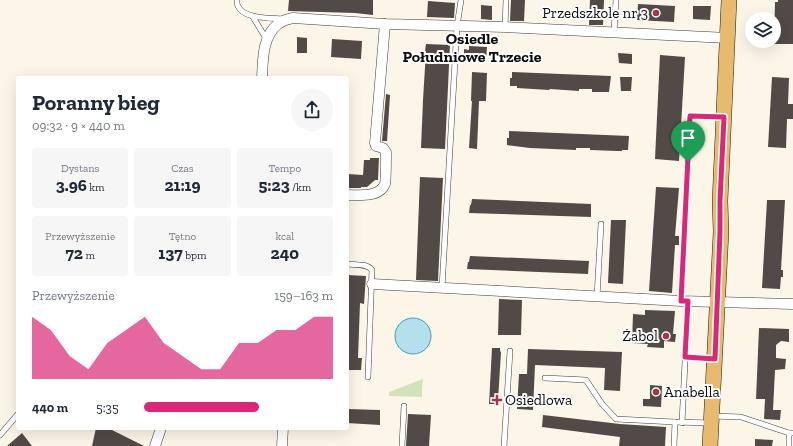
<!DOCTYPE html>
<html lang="pl">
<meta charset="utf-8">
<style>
body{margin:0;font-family:"Zilla Slab",serif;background:#f6f6f7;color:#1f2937;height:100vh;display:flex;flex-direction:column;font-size:15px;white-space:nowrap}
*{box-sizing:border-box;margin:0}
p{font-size:13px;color:#747a83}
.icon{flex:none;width:22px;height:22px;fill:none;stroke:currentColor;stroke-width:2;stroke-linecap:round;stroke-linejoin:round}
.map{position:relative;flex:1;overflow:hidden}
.panel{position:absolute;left:16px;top:76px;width:333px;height:354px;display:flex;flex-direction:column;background:#fff;border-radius:4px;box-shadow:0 4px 16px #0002}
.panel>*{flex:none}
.controls{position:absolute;left:745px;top:12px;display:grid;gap:8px}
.controls a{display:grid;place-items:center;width:36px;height:36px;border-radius:50%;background:#fff;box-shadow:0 4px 16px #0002;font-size:20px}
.pin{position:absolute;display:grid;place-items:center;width:34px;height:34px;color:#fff;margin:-41px -17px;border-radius:50% 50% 50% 0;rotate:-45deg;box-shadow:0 0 4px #0007}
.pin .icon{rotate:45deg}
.round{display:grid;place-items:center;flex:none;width:42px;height:42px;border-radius:21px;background:#f6f6f7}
.headline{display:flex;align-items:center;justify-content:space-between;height:68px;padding:0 16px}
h1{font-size:22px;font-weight:800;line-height:30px}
.metrics{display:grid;grid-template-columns:repeat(3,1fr);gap:6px;height:68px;padding:4px 16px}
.metrics div{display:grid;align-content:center;border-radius:4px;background:#f6f6f7;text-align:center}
.metrics b{font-size:17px;font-weight:800}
.metrics small{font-size:11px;font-weight:400}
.metrics p{font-size:11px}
.chart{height:112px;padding:8px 16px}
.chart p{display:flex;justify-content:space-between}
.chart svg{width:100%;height:72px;margin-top:4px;fill:#db2777;opacity:.7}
ul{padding:0 16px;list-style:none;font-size:13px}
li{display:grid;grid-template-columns:64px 48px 1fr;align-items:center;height:30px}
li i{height:10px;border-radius:5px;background:#db2777}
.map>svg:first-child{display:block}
</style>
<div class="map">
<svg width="793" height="446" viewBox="0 0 793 446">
<rect width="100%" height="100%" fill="#fcf6e9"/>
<path fill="#d3e2b8" d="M423,379L422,388V397L389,396V392Z"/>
<circle fill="#b4dfed" stroke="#449bbb" cx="413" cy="336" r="18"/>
<g fill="#514a47">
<path d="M289,0H373V15L355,13L288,11Z"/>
<path d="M511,0H525L524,21H510Z"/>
<path d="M590,0H604L603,25H589Z"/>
<path d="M778,0H793V44H774L775,2H778Z"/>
<path d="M428,1L455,3L454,18L427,17Z"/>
<path d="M638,4L675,6L674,22L637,20Z"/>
<path d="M481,5L492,6V20L481,19Z"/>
<path d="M693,6H711L710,20L693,19Z"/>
<path d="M297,37L307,38V53H297Z"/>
<path d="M332,39L362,41L361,59L331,57Z"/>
<path d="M426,44L450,45L445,149L421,148L423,100L426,51H425Z"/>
<path d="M469,46L487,47L486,60L464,58V49L469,50Z"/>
<path d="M618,53L632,54V64L619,63Z"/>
<path d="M660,55L685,57L679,161L655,159Z"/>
<path d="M472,72L487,73L486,101H479L477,149L469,148L472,101H471Z"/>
<path d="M512,72L611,76L609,92H592V89H579V91L550,89L549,90L517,88V86H510V78H512Z"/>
<path d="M620,77H632L631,91H621Z"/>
<path d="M772,77L789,78L788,104H793V119H787L786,148L768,147Z"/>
<path d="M386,94L390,95L387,141H382Z"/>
<path d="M509,131L629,136L628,150H622V151H617L590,150V148H576V150L530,148L507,145V138H509Z"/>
<path d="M370,158H379L378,180H375L367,187H361V188H347V174L363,175L364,160H370Z"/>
<path d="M420,177L443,178L438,281L416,280Z"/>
<path d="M656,187L679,188L675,236H679V245H675L672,293L649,291Z"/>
<path d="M472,199L591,204V217L469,213L470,205H471Z"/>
<path d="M767,200H785L781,270H783V277H781L780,289L762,288Z"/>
<path d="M611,220H626L623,284L608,283Z"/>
<path d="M470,256L589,261L588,274L467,269L468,262H469Z"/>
<path d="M347,275L366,276L364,304L360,303L358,358H362L361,370H347Z"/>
<path d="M499,299L522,300L521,335H498Z"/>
<path d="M645,310L675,311L673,334H676L675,342L664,341V348L647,347L648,344L632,343L633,314L645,315Z"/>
<path d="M759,328L789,329V342L781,341L776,345V358L786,359L785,369L775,370L773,410H781L780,420L764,419L765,399H756Z"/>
<path d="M492,348H500V351L501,352L498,401L497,402V404H489Z"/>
<path d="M528,349L622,352L620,391L604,390L605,368L535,365L533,410L517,409L519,374H527Z"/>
<path d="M650,385L662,386L661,407L643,406V399H650Z"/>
<path d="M347,409L380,410V425L347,423Z"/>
<path d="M408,414L431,415L429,446H406Z"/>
<path d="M543,415L620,424L666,427L665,446H619L620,437L542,427Z"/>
<path d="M96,428H108L144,446H92Z"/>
<path d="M22,433L32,446H7Z"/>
<path d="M755,439L773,440L772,446H755Z"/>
</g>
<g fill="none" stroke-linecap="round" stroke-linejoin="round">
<defs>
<g id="service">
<path d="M237,0C237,1 237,5 238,6C243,19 271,18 282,19"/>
<path d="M253,17L267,40"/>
<path d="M505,27L506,0"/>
<path d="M614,32L616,0"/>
<path d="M347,264C355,265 367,263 372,270L368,377"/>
<path d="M442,288L457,26L461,0"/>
<path d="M597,297L601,224"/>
<path d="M681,301L690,116L722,117"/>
<path d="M685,357L712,358"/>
<path d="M545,378L586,380L602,404L616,419L675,422L711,423"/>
<path d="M712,416L741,417L789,433H793"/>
<path d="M682,423L688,301"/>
<path d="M0,435L18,414"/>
<path d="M402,446L404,406"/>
<path d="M504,446L510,351"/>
<path d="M674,446L675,422"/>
<path d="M789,446V433"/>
</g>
<g id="minor">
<path d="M262,78C263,60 262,37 278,24C282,21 288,19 293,18L385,24L505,27L728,38"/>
<path d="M347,195C359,195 379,198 385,184C386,180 386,158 386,152L383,148L376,146L375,143L385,24"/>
<path d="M372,284L681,301L793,304"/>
<path d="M155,446L161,428"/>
<path d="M282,446L283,428"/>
</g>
<path id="primary" d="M710,446L721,232L720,201L729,0"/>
</defs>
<use href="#service" stroke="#3d3d3d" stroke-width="6"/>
<use href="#minor" stroke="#3d3d3d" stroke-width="11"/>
<use href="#primary" stroke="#1b1b1b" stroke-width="16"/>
<use href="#service" stroke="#fff" stroke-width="5"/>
<use href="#minor" stroke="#fff" stroke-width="10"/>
<use href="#primary" stroke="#e7ba6e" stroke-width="15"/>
</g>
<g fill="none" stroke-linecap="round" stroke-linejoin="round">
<defs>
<path id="route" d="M690,116L724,117L720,201V232L715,359L685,357L688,301H681Z"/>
</defs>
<use href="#route" stroke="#fff" stroke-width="8"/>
<use href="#route" stroke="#db2777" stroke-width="5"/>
</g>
<g fill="#a73449" stroke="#fff" stroke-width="1.5">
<circle cx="656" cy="13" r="4"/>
<circle cx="666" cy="336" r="4"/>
<circle cx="656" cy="392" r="4"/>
<path d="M495 394h4v4h4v4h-4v4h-4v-4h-4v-4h4z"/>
</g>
<g text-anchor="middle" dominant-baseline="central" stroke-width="4" stroke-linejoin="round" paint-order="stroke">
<g font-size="15" fill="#0a0a0a" stroke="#fff" text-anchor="end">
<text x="648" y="13">Przedszkole nr 3</text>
<text x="658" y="336">Żabol</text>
<text x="664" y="392" text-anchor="start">Anabella</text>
<text x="505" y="400" text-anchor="start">Osiedlowa</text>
</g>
<g font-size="16" font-weight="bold" fill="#0a0a0a" stroke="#fff">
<text x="472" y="38">Osiedle<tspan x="472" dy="18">Południowe Trzecie</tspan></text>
</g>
</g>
</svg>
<div class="controls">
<a><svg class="icon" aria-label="layers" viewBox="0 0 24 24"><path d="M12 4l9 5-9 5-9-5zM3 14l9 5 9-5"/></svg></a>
</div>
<div class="pin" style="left:688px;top:162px;background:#1e9e55"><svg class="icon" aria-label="arrive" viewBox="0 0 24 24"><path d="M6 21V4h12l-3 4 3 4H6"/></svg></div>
<section class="panel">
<div class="headline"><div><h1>Poranny bieg</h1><p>09:32 · 9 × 440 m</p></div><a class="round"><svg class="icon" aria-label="share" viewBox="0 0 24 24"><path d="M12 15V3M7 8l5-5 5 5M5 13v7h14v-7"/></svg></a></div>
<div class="metrics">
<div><p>Dystans</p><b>3.96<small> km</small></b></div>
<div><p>Czas</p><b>21:19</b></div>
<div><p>Tempo</p><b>5:23<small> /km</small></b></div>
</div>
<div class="metrics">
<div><p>Przewyższenie</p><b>72<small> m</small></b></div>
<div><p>Tętno</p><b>137<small> bpm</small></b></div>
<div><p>kcal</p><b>240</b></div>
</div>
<div class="chart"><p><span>Przewyższenie</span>159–163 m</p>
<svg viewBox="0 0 160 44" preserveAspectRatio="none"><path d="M0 44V6L10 14L20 30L30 38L40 22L50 14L60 6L70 22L80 30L90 38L100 38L110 22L120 22L130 14L140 14L150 6L160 6V44z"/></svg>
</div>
<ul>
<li><b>440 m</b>5:35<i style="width:61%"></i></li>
</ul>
</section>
</div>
